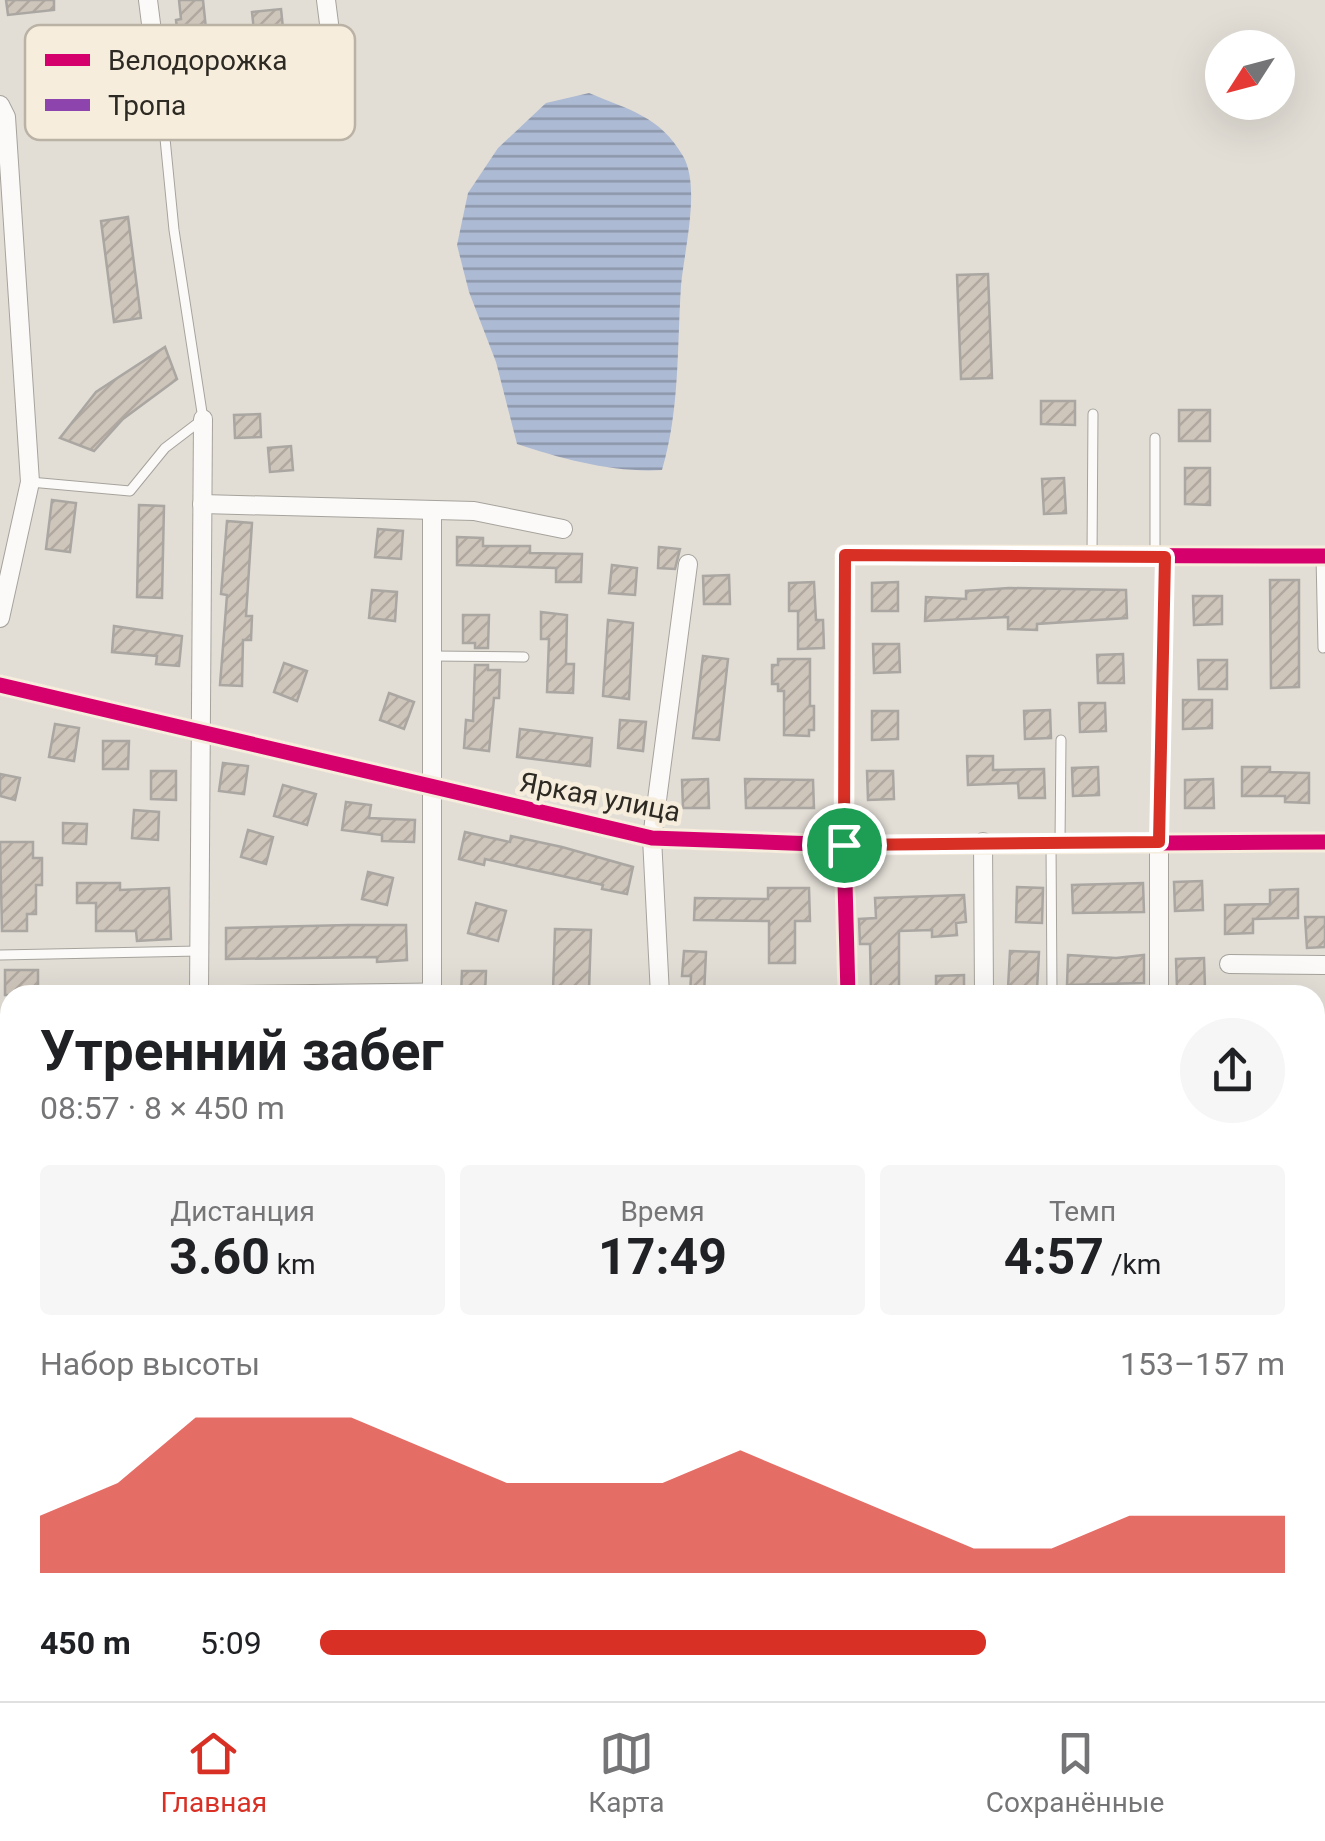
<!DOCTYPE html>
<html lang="ru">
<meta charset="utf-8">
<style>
body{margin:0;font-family:Roboto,sans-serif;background:#f6f6f6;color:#202124;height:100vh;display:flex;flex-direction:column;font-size:38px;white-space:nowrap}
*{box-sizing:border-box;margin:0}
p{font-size:32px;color:#757577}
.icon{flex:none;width:55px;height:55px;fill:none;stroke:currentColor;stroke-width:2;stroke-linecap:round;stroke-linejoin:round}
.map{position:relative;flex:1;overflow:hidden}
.details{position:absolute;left:0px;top:985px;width:1325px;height:718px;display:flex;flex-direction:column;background:#fff;border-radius:30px 30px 0 0;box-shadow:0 10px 40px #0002}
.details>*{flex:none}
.needle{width:65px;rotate:234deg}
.tools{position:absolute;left:1205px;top:30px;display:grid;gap:20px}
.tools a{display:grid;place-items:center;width:90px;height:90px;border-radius:50%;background:#fff;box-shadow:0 10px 40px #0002;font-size:50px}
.pin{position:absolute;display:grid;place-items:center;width:85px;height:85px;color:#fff;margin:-42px;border:5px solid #fff;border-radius:50%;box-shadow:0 2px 10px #0007}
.round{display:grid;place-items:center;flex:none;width:105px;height:105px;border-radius:52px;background:#f6f6f6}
.headline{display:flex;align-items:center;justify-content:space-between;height:170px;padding:0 40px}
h1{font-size:55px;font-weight:700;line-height:75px}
.figures{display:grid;grid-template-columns:repeat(3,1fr);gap:15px;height:170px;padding:10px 40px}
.figures div{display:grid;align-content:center;border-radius:10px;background:#f6f6f6;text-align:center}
.figures b{font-size:50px;font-weight:700}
.figures small{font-size:28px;font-weight:400}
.figures p{font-size:28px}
.chart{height:280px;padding:20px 40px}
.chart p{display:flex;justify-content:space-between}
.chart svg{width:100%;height:180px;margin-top:10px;fill:#d93025;opacity:.7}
ul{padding:0 40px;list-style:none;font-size:32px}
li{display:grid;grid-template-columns:160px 120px 1fr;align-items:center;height:75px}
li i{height:25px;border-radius:12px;background:#d93025}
.tab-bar{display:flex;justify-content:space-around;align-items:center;height:140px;border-top:2px solid #e0e0e0;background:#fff;font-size:28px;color:#757577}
.tab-bar a{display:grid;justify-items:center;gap:5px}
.tab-bar .on{color:#d93025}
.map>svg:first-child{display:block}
</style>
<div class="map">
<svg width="1325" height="1701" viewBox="0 0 1325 1701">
<defs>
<pattern id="water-rules" width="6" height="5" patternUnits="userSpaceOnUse" patternTransform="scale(2.5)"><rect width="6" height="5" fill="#adbad3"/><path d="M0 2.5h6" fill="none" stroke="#8d97ab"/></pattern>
<pattern id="building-hatch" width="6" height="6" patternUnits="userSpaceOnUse" patternTransform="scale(2.5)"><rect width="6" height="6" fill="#cec5bb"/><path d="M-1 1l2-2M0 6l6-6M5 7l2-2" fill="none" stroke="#b1a9a0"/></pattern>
</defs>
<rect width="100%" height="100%" fill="#e2ded6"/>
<path fill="#cbcfb8" d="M1325,1364V1701H0V1455L10,1456V1692H1315V1365Z"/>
<path fill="url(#water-rules)" d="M589,93C629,110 660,116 683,156C701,187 684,251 681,286C677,347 680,410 662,470C614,473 562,459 517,444L496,362L469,292L457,245L468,193L498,148L546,103Z"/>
<g fill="url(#building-hatch)" stroke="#aaa6a1" stroke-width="2.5">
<path d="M6,0H54V10L8,15Z"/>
<path d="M179,0H203L209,58L214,57L220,130L191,133L183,48H179L176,20L181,19Z"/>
<path d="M281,9L284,38L255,41L252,12Z"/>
<path d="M128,217L141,318L114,322L101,221Z"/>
<path d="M988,274L992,378L961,379L957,275Z"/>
<path d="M165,347L177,379L123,419L94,451L60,438L96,392Z"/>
<path d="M1041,401H1075V425L1041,424Z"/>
<rect x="1179" y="410" width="31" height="31"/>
<path d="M260,414L261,437L235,438L234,415Z"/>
<path d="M291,446L293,470L270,472L268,448Z"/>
<path d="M1185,468H1210V505L1185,504Z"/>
<path d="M1064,478L1066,513L1044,514L1042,479Z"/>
<path d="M52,500L76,503L70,552L46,549Z"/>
<path d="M139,505L164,506L162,598L137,597Z"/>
<path d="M227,521L252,523L246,616H252L251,640H243L242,686L220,685L227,595L221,594Z"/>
<path d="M378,529L403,531L401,559L375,557Z"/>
<path d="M457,537L483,538V546H530V553L582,554L581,582H556V568L457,565Z"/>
<path d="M659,547L680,549L675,569L658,568Z"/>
<path d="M612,565L637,568L635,595L609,593Z"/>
<path d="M729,575L730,604H704L703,576Z"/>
<path d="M1270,580H1299V687L1271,688Z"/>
<path d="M814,582L816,620H823L824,648L798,649V611H789V583Z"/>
<path d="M898,582V611H872V583Z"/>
<path d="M1009,588L1126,590L1127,618L1037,624V630L1008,629V617L925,621L926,597L966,599V591Z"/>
<path d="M372,590L397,592L395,621L369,618Z"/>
<path d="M1193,596H1222V624L1194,625Z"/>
<path d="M541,612L567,615L566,664H574L573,693L547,692L549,639H541Z"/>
<path d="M463,615H489L488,648H475V643H463Z"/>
<path d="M608,620L633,623L629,699L603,696Z"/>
<path d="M114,626L182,636L179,666L156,664L157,656L112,652Z"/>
<path d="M873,644H899L900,672L874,673Z"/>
<path d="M1123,654L1124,683H1098L1097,655Z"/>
<path d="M703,656L728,659L719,740L693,738Z"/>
<path d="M778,659H810V706H814V730H809V736L784,735V691H778V684H772V665H778Z"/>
<path d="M1198,660H1227V689H1199Z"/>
<path d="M284,663L307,671L297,701L274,692Z"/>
<path d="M475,665H488V670H500L499,698H494L489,751L464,748L466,720L473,721Z"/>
<path d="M389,693L414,702L404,729L380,720Z"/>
<path d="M1183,700H1212V728L1183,729Z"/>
<path d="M1079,703H1105L1106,731L1080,732Z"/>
<path d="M1050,710L1051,738L1025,739L1024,711Z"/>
<path d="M872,711H898V739L872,740Z"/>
<path d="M620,720L646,722L643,751L618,748Z"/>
<path d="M55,724L79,728L74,761L49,757Z"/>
<path d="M520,729L592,738L590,766L517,757Z"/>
<path d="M103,741H129L128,769H103Z"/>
<path d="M967,756H993V770L1044,769L1045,798H1019L1018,783L968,785Z"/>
<path d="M223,763L248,766L244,794L219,791Z"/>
<path d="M1098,767L1099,795L1073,796L1072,768Z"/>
<path d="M1242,767H1270V772L1309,773V803L1285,802V796H1242Z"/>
<path d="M151,771H176V800L151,799Z"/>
<path d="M867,771H893L894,799L868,800Z"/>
<path d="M0,774L20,778L15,800L0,796Z"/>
<path d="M708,779L709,808H683L682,780Z"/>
<path d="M745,779L813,780L814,808H746Z"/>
<path d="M1213,779L1214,808H1185V780Z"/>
<path d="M283,785L316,794L307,825L274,816Z"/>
<path d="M346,802L371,805L369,818L415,820L414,842L382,841V835L342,830Z"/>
<path d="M134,810L159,812L158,840L132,838Z"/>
<path d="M63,823L87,824L86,844L63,843Z"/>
<path d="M248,830L273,837L266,864L241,857Z"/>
<path d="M465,832L510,842L511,836L562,847L633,867L627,894L602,889L603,885L530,869L485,859L484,865L459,859Z"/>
<path d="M0,842H33V858H42V885H36V914H27V931H2Z"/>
<path d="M368,872L393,878L387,905L362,899Z"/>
<path d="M1202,881L1203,910L1175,911L1174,882Z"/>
<path d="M77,883H120V890L169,888L171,939L137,941L136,931H96V903H77Z"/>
<path d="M1143,883L1144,912L1073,913L1072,885Z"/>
<path d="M1017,887L1043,888L1042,923L1016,922Z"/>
<path d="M768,888H809L810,921H795V963H769V921L694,920L695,898L768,899Z"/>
<path d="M1298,889V918L1253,919V933L1225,934V905L1270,904V890Z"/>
<path d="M964,895L966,922L956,923L957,935L932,937V930L899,931V990L871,991L870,944H860L859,919L876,918L875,898Z"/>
<path d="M476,903L506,911L498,941L468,933Z"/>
<path d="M1305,917H1325V947L1307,948Z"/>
<path d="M349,925H406L407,960L377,962V957L226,959V928Z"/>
<path d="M555,929L591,930L589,991L553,990Z"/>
<path d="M684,951L706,952L704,995H690L691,976H682Z"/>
<path d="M1010,951L1039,952L1037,989L1008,988Z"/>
<path d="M1068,955L1116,958L1144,955V983L1067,985Z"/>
<path d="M1204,958L1205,987L1177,988L1176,959Z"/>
<rect x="5" y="970" width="33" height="25"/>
<path d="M462,971H486L485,995H461Z"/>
<path d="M964,975V995H936V976Z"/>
</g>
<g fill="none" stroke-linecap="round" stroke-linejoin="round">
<defs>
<g id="lane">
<path d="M30,482L130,491L165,448L203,419L174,230L163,118"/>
<path d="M1155,555V438"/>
<path d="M1092,556L1093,414"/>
<path d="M1321,556L1323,648"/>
<path d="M433,656L524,657"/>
<path d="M1159,841L1165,557"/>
<path d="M1060,842L1061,740"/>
<path d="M1051,843L1052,995"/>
<path d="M0,955L199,951"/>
<path d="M199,991L431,988"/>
<path d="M0,1205H10"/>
<path d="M1315,1283L1325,1354"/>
<path d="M1315,1400H1325"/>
</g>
<g id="street">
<path d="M148,0L163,118"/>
<path d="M326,0L340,110"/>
<path d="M0,105L6,117L30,482L0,618"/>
<path d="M202,504L474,511L563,529"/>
<path d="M432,510V995"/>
<path d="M0,685L652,838L844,845L1325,842"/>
<path d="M983,842L984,995"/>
<path d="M1229,964L1325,965"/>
<path d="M199,995L203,419"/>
<path d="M660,995L652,838L688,564"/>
<path d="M848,995L844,845L845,555L1325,556"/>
<path d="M1159,995V841"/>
<path d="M1315,1090L1325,1088"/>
</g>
</defs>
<use href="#lane" stroke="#a6a39c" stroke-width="11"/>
<use href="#street" stroke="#a6a39c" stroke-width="20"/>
<use href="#lane" stroke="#fbfaf9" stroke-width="9"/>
<use href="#street" stroke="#fbfaf9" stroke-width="18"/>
<g stroke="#8e44ad" stroke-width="12" stroke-dasharray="25 12" stroke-linecap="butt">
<path d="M1315,1481L1325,1475"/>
<path d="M947,1701L961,1692"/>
</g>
<defs>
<g id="cycleway">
<path d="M0,685L652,838L844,845L1325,842"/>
<path d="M848,995L844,845L845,555L1325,556"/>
</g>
</defs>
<use href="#cycleway" stroke="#f6eddd" stroke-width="21"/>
<use href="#cycleway" stroke="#d6006c" stroke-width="15"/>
</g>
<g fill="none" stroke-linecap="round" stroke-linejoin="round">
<defs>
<path id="route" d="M845,555L1165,557L1159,842L844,845Z"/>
</defs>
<use href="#route" stroke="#fff" stroke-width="20"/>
<use href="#route" stroke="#d93025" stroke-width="12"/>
</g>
<g text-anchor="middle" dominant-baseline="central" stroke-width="9" stroke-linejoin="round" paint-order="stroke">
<g font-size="28" fill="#2d2923" stroke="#f6eddd">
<text transform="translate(600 797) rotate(11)">Яркая улица</text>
</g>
</g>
<rect x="25" y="25" width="330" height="115" rx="15" fill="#f6eddd" stroke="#bab2a5" stroke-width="2.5"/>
<rect x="45" y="54" width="45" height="12" fill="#d6006c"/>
<rect x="45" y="99" width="45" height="12" fill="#8e44ad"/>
<g font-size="28" fill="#2d2923">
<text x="108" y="70">Велодорожка</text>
<text x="108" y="115">Тропа</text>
</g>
</svg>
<div class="tools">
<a><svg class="needle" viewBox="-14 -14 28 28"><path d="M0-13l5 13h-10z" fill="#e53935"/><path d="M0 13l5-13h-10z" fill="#757577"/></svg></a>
</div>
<div class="pin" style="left:844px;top:845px;background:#1e9e55"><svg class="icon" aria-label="arrive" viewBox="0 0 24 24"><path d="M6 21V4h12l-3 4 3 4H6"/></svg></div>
<section class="details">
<div class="headline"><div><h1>Утренний забег</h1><p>08:57 · 8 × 450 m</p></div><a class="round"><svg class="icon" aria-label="share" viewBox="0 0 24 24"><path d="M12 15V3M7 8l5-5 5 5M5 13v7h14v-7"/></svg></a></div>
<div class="figures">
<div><p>Дистанция</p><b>3.60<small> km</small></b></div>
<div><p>Время</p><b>17:49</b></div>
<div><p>Темп</p><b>4:57<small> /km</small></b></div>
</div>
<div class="chart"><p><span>Набор высоты</span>153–157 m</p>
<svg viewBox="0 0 160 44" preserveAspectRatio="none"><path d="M0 44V30L10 22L20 6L30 6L40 6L50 14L60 22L70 22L80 22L90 14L100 22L110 30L120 38L130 38L140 30L150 30L160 30V44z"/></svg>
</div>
<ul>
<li><b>450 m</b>5:09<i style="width:69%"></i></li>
</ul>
</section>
</div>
<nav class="tab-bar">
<a class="on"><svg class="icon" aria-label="home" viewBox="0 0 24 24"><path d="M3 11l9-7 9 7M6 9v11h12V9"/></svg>Главная</a>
<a><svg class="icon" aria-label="map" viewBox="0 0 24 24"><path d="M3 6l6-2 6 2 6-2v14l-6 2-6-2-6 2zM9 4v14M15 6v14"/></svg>Карта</a>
<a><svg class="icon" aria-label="saved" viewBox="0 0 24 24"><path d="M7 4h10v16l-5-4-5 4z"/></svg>Сохранённые</a>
</nav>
